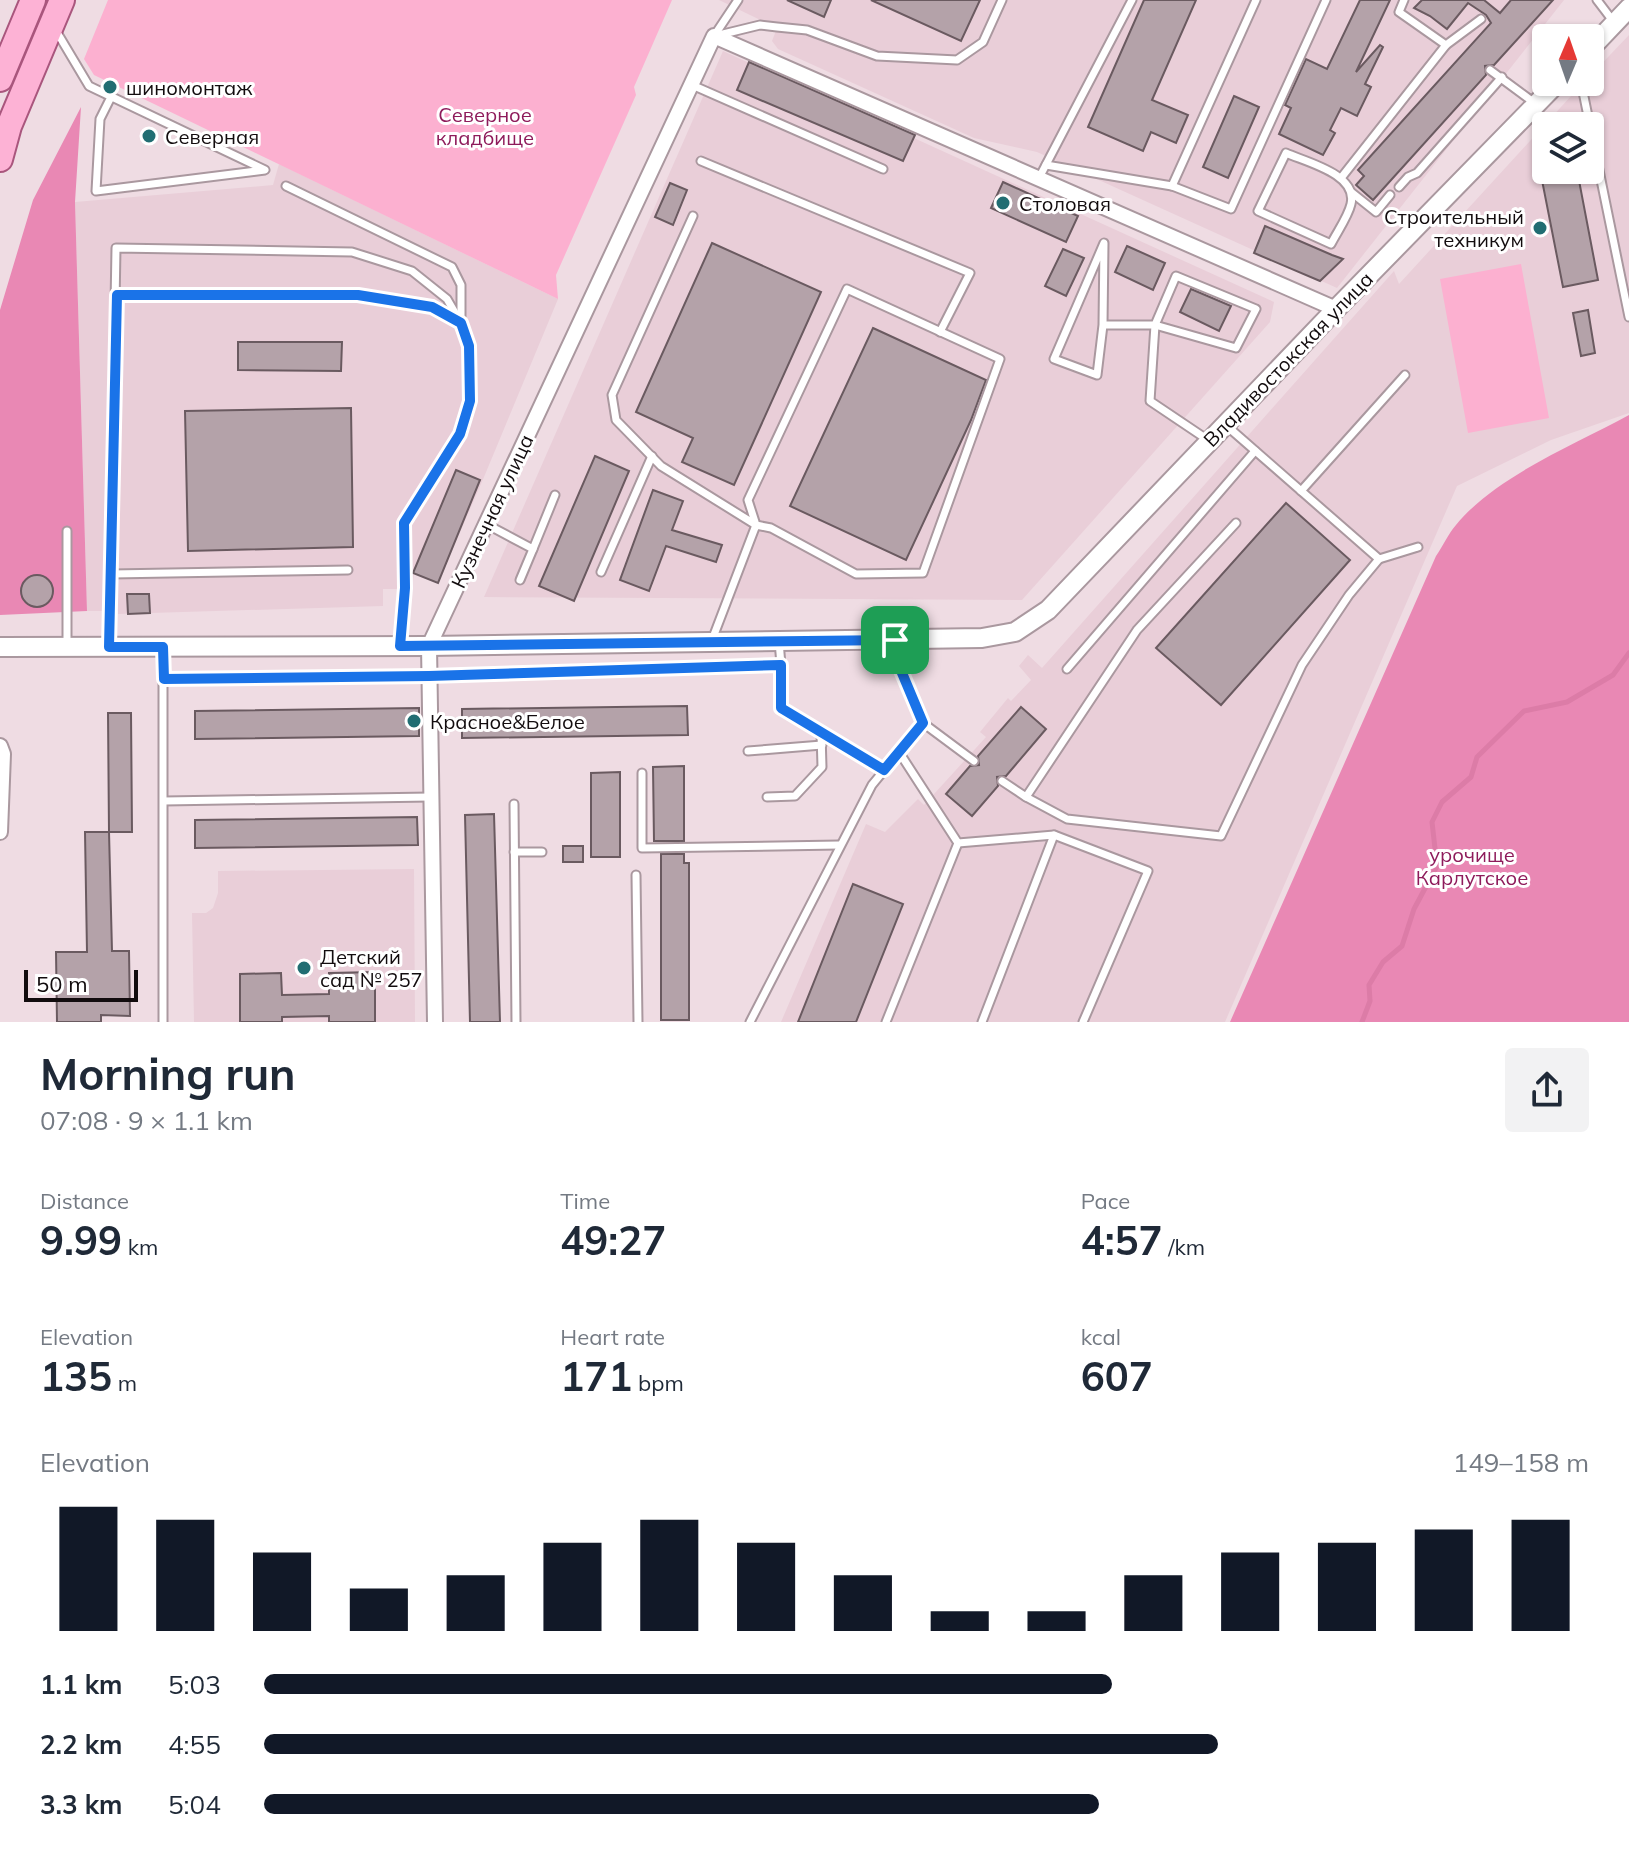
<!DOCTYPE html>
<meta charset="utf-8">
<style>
body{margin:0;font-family:Mulish,sans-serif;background:#f2f2f3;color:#1f2937;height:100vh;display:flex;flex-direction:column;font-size:30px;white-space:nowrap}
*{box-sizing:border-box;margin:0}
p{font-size:26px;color:#747a83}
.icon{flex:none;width:44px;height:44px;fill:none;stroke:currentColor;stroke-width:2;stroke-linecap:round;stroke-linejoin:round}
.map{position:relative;height:1022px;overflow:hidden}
.panel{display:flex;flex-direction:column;background:#fff;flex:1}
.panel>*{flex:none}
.needle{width:52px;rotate:2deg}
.fabs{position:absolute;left:1532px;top:24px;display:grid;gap:16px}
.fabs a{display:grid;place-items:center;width:72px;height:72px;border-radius:8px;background:#fff;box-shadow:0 2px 6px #0004;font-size:40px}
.scale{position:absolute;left:24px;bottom:20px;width:114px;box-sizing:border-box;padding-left:8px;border:4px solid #120c0e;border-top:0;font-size:22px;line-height:28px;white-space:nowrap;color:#120c0e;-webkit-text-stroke:6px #fff;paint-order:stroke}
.pin{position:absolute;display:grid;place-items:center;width:68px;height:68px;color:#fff;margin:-34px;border-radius:16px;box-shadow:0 4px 12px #0006}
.round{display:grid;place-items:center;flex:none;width:84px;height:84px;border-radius:8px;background:#f2f2f3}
.head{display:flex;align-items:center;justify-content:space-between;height:136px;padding:0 40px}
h1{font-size:44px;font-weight:700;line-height:60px}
.stats{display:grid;grid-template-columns:repeat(3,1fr);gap:12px;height:136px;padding:8px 40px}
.stats div{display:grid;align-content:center}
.stats b{font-size:40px;font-weight:700}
.stats small{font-size:22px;font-weight:400}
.stats p{font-size:22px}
.chart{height:224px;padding:16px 40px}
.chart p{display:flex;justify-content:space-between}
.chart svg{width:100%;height:144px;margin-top:8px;stroke:#111827;stroke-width:6}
ul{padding:0 40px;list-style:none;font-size:26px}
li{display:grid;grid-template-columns:128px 96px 1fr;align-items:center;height:60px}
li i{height:20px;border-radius:10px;background:#111827}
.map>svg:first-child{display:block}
</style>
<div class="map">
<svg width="1629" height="1022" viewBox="0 0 1629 1022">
<rect width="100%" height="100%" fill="#efdce3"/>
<g fill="#e9ced8" fill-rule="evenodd">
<path d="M719,0H1564L1337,288L1037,152L974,138L778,49L772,41L777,28Z"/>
<path d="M1629,35V413L1551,440L1457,486L1225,1022H781L866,824L885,832L918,799L924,805L986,737L980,732L1008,698L1011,701L1031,680L1019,666L1028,655L1042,668L1394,271L1399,284L1582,84L1590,82V76ZM1546,126H1590V170H1546Z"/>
<path d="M723,51L1274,302L1270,322L1022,600L484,597Z"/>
<path d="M279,164L558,299L484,477L438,583L414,573L412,589H383V606L118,614V611H87L75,202L273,185Z"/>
<path d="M414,869L415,1022H194L192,913H206L213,908L218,893V871Z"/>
</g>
<g fill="#fcb0d0">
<path d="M108,0H672L634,87L636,95L556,275L558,299L94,75L84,59Z"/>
<path d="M1521,264L1549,418L1468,433L1440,279Z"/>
</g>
<g fill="#e988b4">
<path d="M81,107L75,202L87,611L0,615V310L33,200Z"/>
<path d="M1629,415V1022H1230L1436,556C1443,546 1448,534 1456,525C1496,476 1574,445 1629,415Z"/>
</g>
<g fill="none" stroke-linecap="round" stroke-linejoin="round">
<path stroke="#dc7ca7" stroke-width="5" d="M1362,1022L1370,1001L1369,985L1383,962L1402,946L1414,909L1437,866L1432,822L1442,802L1471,777L1477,757L1524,711L1567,702L1613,675L1629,653"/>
</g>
<g fill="#b4a2a9" stroke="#6a5a60" stroke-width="2">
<path d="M787,0H831L824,17Z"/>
<path d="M871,0H980L961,41Z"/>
<path d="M1144,0H1196L1152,100L1188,115L1176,143L1151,132L1143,151L1088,127Z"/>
<path d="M1360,0H1390L1356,72L1380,45L1383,47L1365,84L1371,87L1357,116L1341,108L1330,130L1335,133L1323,155L1279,134L1291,108L1285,105L1306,59L1327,69Z"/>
<path d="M1422,0H1484L1500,13L1511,0H1553L1494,65L1485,66L1486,75L1373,200L1356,185L1364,176L1358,170L1491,23L1486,15L1468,3L1447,29L1430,16L1414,8Z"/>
<path d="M749,62L915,135L903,161L737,90Z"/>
<path d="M1234,96L1259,107L1228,178L1203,167Z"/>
<path d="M1540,170H1577L1598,280L1563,287Z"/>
<path d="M1003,182L1078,216L1066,242L991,208Z"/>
<path d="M670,183L687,190L673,225L655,217Z"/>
<path d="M1265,226L1332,255L1343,259L1320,281L1254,253Z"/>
<path d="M712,243L821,292L734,485L682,462L693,438L636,412Z"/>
<path d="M1127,246L1165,263L1153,290L1115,272Z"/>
<path d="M1063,249L1084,258L1066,296L1045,286Z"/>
<path d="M1191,289L1231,306L1219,331L1180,312Z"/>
<path d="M1588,310L1595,353L1581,356L1573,313Z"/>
<path d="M873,328L986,380L971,420L906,560L790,506Z"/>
<path d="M238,342H342L341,371L238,370Z"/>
<path d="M351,408L353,547L188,551L185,411Z"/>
<path d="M595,456L629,471L574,601L539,586Z"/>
<path d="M456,470L480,480L438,583L413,573Z"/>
<path d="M653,490L683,501L672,530L722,545L716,562L666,546L649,591L620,580Z"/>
<path d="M1286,503L1350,560L1221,705L1156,648Z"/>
<circle cx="37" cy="591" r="16"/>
<path d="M127,594H149L150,613L128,614Z"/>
<path d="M687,706L688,735L462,738V709Z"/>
<path d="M1021,707L1046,729L1006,776L997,777L998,786L972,816L946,794L970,766L979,765L978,756Z"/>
<path d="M419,708V736L195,739V711Z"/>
<path d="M108,713H131L132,832H109Z"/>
<path d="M684,766V841H654L653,767Z"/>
<path d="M620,772V857H591V773Z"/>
<path d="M494,814L500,1022H470L465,815Z"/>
<path d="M417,817L418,845L195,848V820Z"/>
<path d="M85,832H109L112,951H129L130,1016L101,1015V1022H57L56,952H87Z"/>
<rect x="563" y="846" width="20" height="16"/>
<path d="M661,854H684V863H689V1020H661Z"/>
<path d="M853,884L903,904L856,1022H798Z"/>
<path d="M375,972V1022H329V1016L282,1017V1022H240V974L281,973L282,995L329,994V973Z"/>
</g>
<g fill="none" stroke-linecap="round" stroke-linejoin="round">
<defs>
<g id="service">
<path d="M1597,0L1613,21"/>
<path d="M55,29L89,86L265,170L96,191L100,119L111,97"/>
<path d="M719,35L760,25L777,27L807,30L877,56L957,60L983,42L1002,0"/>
<path d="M714,36L738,0"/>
<path d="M1446,45L1481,19"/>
<path d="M1490,70L1536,104"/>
<path d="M1581,82L1629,317"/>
<path d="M692,85L883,169"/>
<path d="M1286,153C1306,162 1358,174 1351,204C1348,217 1337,232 1331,244L1258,211Z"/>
<path d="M701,161L970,273L940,332"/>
<path d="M1046,165L1172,186L1231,209L1326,0"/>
<path d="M1039,178L1132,0"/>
<path d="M1341,178L1446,45L1399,12L1404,0"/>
<path d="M286,186L452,267L461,285V321"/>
<path d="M1172,186L1256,0"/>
<path d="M1399,187L1408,177L1417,173L1502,77"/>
<path d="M1351,192L1376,212L1390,195"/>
<path d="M693,216L612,395L616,420L661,466L756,525L771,528L856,574L923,573L1000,359L847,289L748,500L756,525L712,640"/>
<path d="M117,295H358L432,307L461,323L469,346L470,401L460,434L404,523L405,588L400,644"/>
<path d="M1103,325L1097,375L1054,359L1104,243L1103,325H1155L1236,348L1256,309L1176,276L1155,325L1150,401L1208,440"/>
<path d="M1301,491L1405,375"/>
<path d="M486,524L533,549L555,495"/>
<path d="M67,531V645"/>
<path d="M1379,559L1418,547"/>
<path d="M601,572L652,456"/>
<path d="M112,574L348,570"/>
<path d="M520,580L533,549"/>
<path d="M109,645L116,248L352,252L412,271L447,299L461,323"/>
<path d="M1067,669L1255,451"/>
<path d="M164,679L429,676L781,665L779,641"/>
<path d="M923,723L974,761"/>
<path d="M821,733L884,770"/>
<path d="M748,751L822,745"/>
<path d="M899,752L958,843L1054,835L1148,871L1083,1022"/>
<path d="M642,773V848L839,845"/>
<path d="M1002,781L1026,797L1137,630L1236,523"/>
<path d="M767,797L795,796L822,767L821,733L781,708V665"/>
<path d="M1026,797L1067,819L1221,836L1302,665L1349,595L1379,559L1228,427"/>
<path d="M164,801L430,797"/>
<path d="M514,804L516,1022"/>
<path d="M514,852H542"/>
<path d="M636,875L638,1022"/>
<path d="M163,1022V648"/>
<path d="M750,1022L872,785L923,723L897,661L895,642"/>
<path d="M886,1022L958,843"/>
<path d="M982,1022L1054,835"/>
</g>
<g id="minor">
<path d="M0,746L3,754L0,832"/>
<path d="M435,1022L429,646L714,36L1336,309"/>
</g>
<g id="tertiary">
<path d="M1590,49L1629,8"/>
<path d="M0,647L429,646L982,638L1015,632L1048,610L1336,309L1558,82"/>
</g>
<g id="primary">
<path d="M0,79L33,0"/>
<path d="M0,159L9,126L62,0"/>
</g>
</defs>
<use href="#service" stroke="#aa989f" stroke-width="11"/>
<use href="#minor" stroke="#aa989f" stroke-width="18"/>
<use href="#tertiary" stroke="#aa989f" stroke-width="22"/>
<use href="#primary" stroke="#a9567d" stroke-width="28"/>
<use href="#service" stroke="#fff" stroke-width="7"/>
<use href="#minor" stroke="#fff" stroke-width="14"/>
<use href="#tertiary" stroke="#fff" stroke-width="18"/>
<use href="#primary" stroke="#fdb2d5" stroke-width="24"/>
</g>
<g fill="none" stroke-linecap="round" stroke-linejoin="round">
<defs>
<path id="route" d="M117,295H358L432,307L461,323L469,346L470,401L460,434L404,523L405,588L400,646L895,640L897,661L923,723L884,770L781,708V665L429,676L164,679L163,647H109Z"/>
</defs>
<use href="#route" stroke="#fff" stroke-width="16"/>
<use href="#route" stroke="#1a73e8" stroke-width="10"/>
</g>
<g fill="#216d72" stroke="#fff" stroke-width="3">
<circle cx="110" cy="87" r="8"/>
<circle cx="149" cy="136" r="8"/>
<circle cx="1003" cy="203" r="8"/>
<circle cx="1540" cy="228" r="8"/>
<circle cx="414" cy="721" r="8"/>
<circle cx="304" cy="968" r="8"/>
</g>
<g text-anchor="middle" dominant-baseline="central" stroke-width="6" stroke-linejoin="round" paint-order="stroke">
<g font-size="20" fill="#120c0e" stroke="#fff" text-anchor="start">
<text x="126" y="87">шиномонтаж</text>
<text x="165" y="136">Северная</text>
<text x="1019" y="203">Столовая</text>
<text x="1524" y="216" text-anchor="end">Строительный<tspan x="1524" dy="23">техникум</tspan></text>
<text x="430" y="721">Красное&amp;Белое</text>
<text x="320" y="956">Детский<tspan x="320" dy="23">сад № 257</tspan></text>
</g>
<g font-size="20" fill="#8e1b5b" stroke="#fff">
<text x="485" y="114">Северное<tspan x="485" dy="23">кладбище</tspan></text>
<text x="1472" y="854">урочище<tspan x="1472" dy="23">Карлутское</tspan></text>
</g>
<g font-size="20" fill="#120c0e" stroke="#fff">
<text transform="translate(1288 359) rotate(-46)">Владивостокская улица</text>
<text transform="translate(492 511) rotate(-65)">Кузнечная улица</text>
</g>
</g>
</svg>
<div class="fabs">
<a><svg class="needle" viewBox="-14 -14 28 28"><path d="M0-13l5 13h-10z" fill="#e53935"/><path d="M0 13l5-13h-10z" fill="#747a83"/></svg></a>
<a><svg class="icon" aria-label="layers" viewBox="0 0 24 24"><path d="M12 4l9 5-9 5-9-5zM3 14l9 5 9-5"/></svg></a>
</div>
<div class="scale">50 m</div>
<div class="pin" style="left:895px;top:640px;background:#1e9e55"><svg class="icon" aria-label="arrive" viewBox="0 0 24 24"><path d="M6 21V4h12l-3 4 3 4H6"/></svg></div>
</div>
<section class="panel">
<div class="head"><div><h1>Morning run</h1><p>07:08 · 9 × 1.1 km</p></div><a class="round"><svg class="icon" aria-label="share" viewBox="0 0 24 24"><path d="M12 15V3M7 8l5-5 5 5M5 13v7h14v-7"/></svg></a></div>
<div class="stats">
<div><p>Distance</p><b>9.99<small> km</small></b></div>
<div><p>Time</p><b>49:27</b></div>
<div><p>Pace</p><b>4:57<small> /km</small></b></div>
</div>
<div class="stats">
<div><p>Elevation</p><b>135<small> m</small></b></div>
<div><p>Heart rate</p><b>171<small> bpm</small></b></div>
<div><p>kcal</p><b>607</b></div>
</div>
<div class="chart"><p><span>Elevation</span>149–158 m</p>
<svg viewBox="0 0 160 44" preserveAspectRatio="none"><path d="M5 44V6M15 44V10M25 44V20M35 44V31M45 44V27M55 44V17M65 44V10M75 44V17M85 44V27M95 44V38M105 44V38M115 44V27M125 44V20M135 44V17M145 44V13M155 44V10"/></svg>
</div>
<ul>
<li><b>1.1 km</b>5:03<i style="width:64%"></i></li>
<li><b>2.2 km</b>4:55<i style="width:72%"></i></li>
<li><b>3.3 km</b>5:04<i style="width:63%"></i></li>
</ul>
</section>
